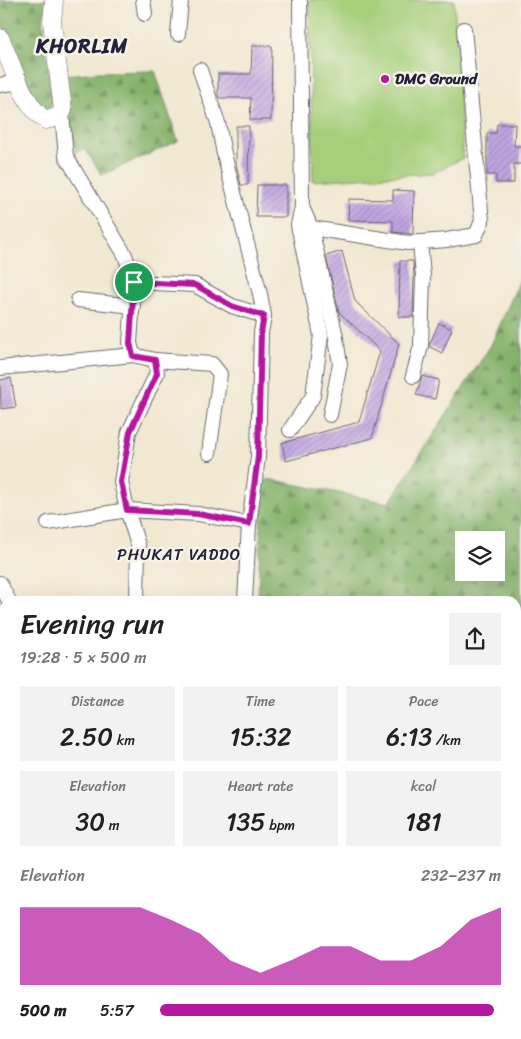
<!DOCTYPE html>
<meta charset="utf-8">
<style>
body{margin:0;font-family:Sriracha,sans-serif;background:#f2f2f2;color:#202124;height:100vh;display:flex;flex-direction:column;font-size:19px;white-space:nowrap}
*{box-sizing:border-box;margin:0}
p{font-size:16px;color:#757577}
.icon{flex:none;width:28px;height:28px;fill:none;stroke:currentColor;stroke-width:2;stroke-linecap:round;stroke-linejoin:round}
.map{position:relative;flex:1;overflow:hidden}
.side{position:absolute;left:0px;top:596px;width:521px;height:444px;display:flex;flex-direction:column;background:#fff;border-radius:15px 15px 0 0;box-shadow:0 5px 20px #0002}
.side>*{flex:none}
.controls{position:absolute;left:455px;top:531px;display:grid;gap:10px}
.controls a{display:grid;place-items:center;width:50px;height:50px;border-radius:0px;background:#fff;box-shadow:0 5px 20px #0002;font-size:25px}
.pin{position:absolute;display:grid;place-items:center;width:42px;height:42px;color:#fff;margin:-21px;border:2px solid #fff;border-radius:50%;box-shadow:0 1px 5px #0007}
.round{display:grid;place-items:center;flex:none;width:52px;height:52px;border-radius:0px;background:#f2f2f2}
.headline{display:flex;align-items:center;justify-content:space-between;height:85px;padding:0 20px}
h1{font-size:28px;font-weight:600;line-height:38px}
.stats{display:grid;grid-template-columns:repeat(3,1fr);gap:8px;height:85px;padding:5px 20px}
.stats div{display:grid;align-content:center;border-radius:0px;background:#f2f2f2;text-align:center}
.stats b{font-size:25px;font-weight:600}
.stats small{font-size:14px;font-weight:400}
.stats p{font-size:14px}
.chart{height:140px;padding:10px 20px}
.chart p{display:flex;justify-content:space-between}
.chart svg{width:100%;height:90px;margin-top:5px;fill:#b5179e;opacity:.7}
ul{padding:0 20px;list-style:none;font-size:16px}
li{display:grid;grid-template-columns:80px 60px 1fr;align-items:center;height:38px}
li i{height:12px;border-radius:6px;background:#b5179e}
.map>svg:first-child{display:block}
</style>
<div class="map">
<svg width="521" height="1039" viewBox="0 0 521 1039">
<defs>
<pattern id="forest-firs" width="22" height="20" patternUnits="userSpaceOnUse" patternTransform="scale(1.25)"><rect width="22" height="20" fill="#84b26b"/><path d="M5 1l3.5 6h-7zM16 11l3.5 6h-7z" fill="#6c9059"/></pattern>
<pattern id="building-hatch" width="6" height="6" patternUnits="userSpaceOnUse" patternTransform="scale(1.25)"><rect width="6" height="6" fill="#c1a6e2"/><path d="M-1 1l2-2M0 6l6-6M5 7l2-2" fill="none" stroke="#9c87b8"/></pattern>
</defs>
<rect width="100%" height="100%" fill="#f7f3e8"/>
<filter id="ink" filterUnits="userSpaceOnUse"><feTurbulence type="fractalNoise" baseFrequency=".02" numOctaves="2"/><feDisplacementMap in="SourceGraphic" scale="10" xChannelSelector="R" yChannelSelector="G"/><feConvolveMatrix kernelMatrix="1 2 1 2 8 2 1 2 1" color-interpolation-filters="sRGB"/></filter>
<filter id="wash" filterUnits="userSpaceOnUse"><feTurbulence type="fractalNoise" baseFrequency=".0096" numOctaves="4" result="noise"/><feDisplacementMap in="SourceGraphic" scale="20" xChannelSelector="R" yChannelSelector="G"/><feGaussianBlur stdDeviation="1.12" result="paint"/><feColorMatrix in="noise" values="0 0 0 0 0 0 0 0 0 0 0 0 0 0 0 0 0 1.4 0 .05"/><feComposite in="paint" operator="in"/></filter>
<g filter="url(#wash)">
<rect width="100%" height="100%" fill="#f1e8d1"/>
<path fill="#a6cf7b" stroke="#64785b" d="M309,0H454L463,158L433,173L313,181Z"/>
<g fill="url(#forest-firs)" stroke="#536a53" fill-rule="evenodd">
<path d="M0,0H48L43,19L52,105L47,112L38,105L2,26L0,15Z"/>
<path d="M155,71L178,141L102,175L84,148L75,153L64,75L99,72Z"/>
<path d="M521,277V672L516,679V601H258L262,488L268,479L389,503L491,345ZM464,540H496V572H464Z"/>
<path d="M5,917V1035H409L405,1039H0V920Z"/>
</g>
<g id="blocks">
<g fill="url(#building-hatch)">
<path d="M252,46H272L271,120H250L251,98H219L218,95V74H251Z"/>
<path d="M497,124H515L514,146H521V164H514V183H496V175H487V133H496Z"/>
<path d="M236,126H249L248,185H241L236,164Z"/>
<path d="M257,185H286V217H256Z"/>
<path d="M393,190L414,191L413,234L393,232V221L348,220L349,199L393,200Z"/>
<path d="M342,251L355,301L399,344L372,438L286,461L282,443L359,422L380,351L339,312L326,256Z"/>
<path d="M400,261H413L414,276L413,317H399Z"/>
<path d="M439,323L452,329L442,353L430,347V343Z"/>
<path d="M422,376L439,380L435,399L416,395Z"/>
<path d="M11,378L16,407L1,409L0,380Z"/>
</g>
</g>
</g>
<g filter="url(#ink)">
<use href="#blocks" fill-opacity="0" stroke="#6a6770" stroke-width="1"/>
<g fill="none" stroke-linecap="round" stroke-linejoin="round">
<defs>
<g id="minor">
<path d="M143,0L145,14"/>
<path d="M300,0L302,207L311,228L335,332L340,364L330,415"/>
<path d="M178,34L181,0"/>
<path d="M200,70L218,123L224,154L260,294L264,316"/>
<path d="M0,85L19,82"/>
<path d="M62,114L66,156L125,255L134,282L130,343L133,355L155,360L157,373L129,432L121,482L127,510L138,545L137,601"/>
<path d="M311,228L408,243L447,240L476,235L482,221L464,29"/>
<path d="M134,282L195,285L232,306L264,316L261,333L258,457L249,524L245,601"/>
<path d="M78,300L133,306"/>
<path d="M155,360L212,364L220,374L209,453"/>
<path d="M0,368L133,355"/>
<path d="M413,376L421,346L423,276L420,242"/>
<path d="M290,430L313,396L321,335L298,225L302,207"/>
<path d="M48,523L127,510L198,514L249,524"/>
<path d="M0,583L9,601"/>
<path d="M516,690L521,685"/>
<path d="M0,822L5,821"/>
<path d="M0,911L5,908"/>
</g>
<path id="major" d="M0,38C11,61 24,108 46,120L58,117L63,110L52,22L54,0"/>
</defs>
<use href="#minor" stroke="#6a6770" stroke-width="16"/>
<use href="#major" stroke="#6a6770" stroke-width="19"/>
<use href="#minor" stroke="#fff" stroke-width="14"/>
<use href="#major" stroke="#fff" stroke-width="18"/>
</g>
</g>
<g fill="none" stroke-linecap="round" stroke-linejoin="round" filter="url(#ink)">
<defs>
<path id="route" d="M134,282L195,285L232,306L264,316L261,333L258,457L249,524L198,514L127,510L121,482L130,432L157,373L155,360L133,356L130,343Z"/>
</defs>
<use href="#route" stroke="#fff" stroke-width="10"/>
<use href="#route" stroke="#b5179e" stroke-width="6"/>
</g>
<circle fill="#b5179e" stroke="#f7f3e8" stroke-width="2" cx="385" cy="79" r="5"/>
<g text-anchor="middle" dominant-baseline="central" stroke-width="5" stroke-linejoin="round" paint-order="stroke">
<g font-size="15" font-weight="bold" fill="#22223b" stroke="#f7f3e8" text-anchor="start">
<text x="395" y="79">DMC Ground</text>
</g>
<g font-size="16" letter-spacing="1" fill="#22223b" stroke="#f7f3e8">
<text x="179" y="554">PHUKAT VADDO</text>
</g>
<g font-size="20" font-weight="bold" letter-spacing="1" fill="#22223b" stroke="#f7f3e8">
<text x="82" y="46">KHORLIM</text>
</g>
</g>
</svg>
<div class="controls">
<a><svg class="icon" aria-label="layers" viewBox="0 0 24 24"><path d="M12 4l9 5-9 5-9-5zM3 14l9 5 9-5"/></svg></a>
</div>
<div class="pin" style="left:134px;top:282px;background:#1e9e55"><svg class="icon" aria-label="arrive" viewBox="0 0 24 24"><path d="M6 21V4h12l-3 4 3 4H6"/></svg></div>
<section class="side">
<div class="headline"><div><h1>Evening run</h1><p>19:28 · 5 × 500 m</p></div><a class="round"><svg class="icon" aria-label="share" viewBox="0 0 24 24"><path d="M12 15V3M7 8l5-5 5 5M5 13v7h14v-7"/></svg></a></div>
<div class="stats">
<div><p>Distance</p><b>2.50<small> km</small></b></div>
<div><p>Time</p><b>15:32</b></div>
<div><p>Pace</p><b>6:13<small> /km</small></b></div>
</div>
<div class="stats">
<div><p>Elevation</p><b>30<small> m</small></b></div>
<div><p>Heart rate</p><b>135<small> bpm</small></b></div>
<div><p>kcal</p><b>181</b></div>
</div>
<div class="chart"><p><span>Elevation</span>232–237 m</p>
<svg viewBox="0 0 160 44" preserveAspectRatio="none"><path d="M0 44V6L10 6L20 6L30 6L40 6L50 12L60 19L70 32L80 38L90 32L100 25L110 25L120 32L130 32L140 25L150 12L160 6V44z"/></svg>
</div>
<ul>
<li><b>500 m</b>5:57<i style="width:98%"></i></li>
</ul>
</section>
</div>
